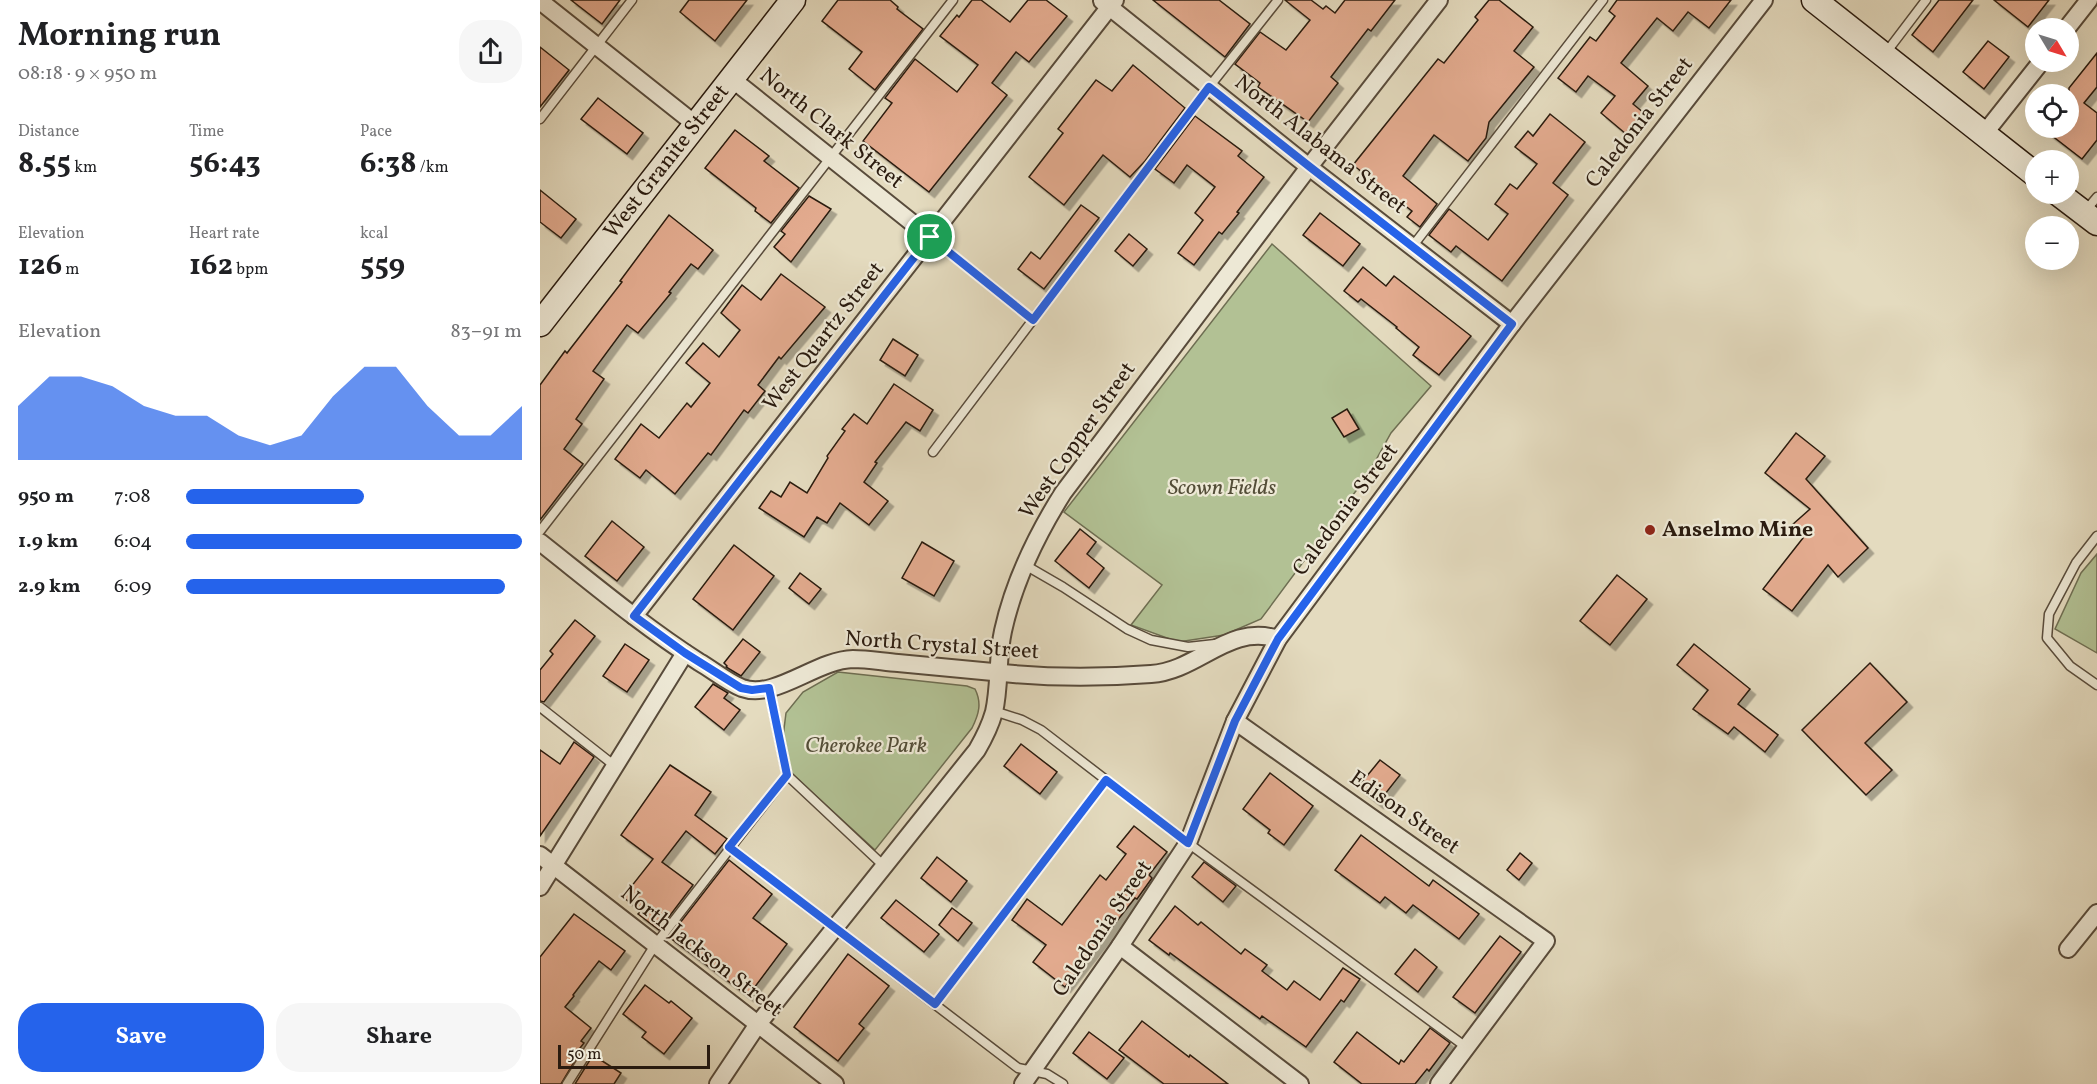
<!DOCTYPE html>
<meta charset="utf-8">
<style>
body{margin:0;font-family:Vollkorn,serif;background:#f6f6f6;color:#202124;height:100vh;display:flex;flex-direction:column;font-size:22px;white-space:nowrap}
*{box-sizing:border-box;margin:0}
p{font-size:20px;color:#757577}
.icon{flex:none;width:33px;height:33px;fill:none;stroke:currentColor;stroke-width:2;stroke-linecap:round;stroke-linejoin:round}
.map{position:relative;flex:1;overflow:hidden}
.sheet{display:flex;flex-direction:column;background:#fff;width:540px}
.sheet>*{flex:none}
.needle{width:39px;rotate:128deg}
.controls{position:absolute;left:1485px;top:18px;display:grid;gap:12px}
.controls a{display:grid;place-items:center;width:54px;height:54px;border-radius:50%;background:#fff;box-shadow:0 6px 24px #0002;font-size:30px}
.scale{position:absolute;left:18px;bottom:15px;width:152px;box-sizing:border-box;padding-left:6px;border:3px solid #2a1b0f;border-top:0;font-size:16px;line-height:21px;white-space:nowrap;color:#2a1b0f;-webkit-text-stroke:4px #ede8d5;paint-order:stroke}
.pin{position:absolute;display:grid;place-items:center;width:51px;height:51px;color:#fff;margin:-26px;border:3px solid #fff;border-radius:50%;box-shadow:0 2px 6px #0007}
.round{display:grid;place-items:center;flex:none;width:63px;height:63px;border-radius:24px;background:#f6f6f6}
.head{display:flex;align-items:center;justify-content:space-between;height:102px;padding:0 18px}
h1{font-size:33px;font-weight:700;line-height:45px}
.metrics{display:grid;grid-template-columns:repeat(3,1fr);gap:9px;height:102px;padding:6px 18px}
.metrics div{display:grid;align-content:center}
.metrics b{font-size:30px;font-weight:700}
.metrics small{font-size:16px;font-weight:400}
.metrics p{font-size:16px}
.chart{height:168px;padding:12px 18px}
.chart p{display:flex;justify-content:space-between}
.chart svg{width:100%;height:108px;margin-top:6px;fill:#2563eb;opacity:.7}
.primary-button{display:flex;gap:12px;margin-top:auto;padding:12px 18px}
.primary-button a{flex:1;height:69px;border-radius:24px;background:#2563eb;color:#fff;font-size:24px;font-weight:700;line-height:69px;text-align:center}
.primary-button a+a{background:#f6f6f6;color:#202124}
ul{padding:0 18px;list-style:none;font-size:20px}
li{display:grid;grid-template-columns:96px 72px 1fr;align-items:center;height:45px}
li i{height:15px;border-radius:8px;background:#2563eb}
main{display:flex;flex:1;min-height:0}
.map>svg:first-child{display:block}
</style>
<main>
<section class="sheet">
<div class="head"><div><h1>Morning run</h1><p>08:18 · 9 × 950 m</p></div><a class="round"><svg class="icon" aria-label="share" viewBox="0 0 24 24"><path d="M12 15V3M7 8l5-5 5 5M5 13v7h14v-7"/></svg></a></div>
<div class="metrics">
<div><p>Distance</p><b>8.55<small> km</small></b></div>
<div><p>Time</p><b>56:43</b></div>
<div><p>Pace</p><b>6:38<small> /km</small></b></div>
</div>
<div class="metrics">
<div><p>Elevation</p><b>126<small> m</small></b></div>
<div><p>Heart rate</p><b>162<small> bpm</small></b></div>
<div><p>kcal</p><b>559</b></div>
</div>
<div class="chart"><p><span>Elevation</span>83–91 m</p>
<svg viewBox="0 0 160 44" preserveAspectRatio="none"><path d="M0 44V22L10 10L20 10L30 14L40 22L50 26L60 26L70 34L80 38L90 34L100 18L110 6L120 6L130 22L140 34L150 34L160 22V44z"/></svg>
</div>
<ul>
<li><b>950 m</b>7:08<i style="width:53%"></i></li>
<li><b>1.9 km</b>6:04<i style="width:100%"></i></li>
<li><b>2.9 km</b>6:09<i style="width:95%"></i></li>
</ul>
<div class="primary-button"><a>Save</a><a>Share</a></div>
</section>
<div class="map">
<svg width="1557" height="1084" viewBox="0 0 1557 1084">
<defs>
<filter id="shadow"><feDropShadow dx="5.5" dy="5.5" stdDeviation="0" flood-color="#0004"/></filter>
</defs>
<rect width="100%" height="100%" fill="#e4dbbf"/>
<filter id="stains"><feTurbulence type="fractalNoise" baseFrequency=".00333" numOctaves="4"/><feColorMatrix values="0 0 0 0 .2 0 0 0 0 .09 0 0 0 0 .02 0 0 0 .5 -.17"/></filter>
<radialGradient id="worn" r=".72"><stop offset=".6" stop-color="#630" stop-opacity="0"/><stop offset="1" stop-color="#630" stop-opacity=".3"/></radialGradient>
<g fill="#b2c194" stroke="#6e6e52" stroke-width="1.5">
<path d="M732,244L891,386L851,433L827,476L721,619L684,635L638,642L591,625L622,585L524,512Z"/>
<path d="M1557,554V653L1515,629L1541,573Z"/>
<path d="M298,672L427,686L435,689C442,703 439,714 432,728L335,850L251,773L243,737L246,713L263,692Z"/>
</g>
<g fill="#e3ab8f" stroke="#2a1b0f" stroke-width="1.5" filter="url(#shadow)">
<path d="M31,0H80L62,24Z"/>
<path d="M149,0H207L175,41L140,12Z"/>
<path d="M298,0H350L358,7L357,9L383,29L335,90L309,69L322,52L282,21Z"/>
<path d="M432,0H441L470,22L488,0H506L527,16L489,62L476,52L452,83L467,95L389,192L323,141L352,103L345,98L375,59L417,92L438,65L400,36L417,15L419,17Z"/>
<path d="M613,0H679L710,24L685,57Z"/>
<path d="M745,0H771L783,9L786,6L795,13L805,0H855L831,31L828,29L791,77L798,83L768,122L718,87L720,83L695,64L720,32L746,50L770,20Z"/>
<path d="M949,0H959L993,27L974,51L994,67L949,122L946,138L928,161L894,135L863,176L897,204L880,227L867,217L872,211L813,165L898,59L904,63L938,20L935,17Z"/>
<path d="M1077,0H1191L1169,28L1148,12L1133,31L1117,18L1081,63L1108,86L1093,104L1104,113L1086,134L1061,113L1075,96L1048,76L1036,92L1018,78L1050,37L1056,41L1075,16L1069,11Z"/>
<path d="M1399,0H1433L1393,52L1372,35Z"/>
<path d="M1454,0H1509L1488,27Z"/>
<path d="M1448,41L1469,57L1444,89L1423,72Z"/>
<path d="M0,47L29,70L0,107Z"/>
<path d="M1557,53V87L1544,103L1557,113V140L1542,159L1502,128H1528L1529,88Z"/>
<path d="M593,65L645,108L605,161L590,177L563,155L524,205L489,177L523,133L518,129L556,80L572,91Z"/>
<path d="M58,98L103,133L87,154L41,119Z"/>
<path d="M1010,114L1045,142L1013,183L1028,195L962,281L916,246L911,252L889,235L909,209L948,240L968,214L955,204L970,184L977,189L997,164L975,147L988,131L993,136Z"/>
<path d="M655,116L702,151L698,156L724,177L697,212L699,213L682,234L679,232L654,265L638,253L663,220L655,213L675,187L647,165L634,183L615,169Z"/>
<path d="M195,130L229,156L224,161L259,188L231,223L215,211L216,208L165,168Z"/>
<path d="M0,190L36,219L21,238L0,222Z"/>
<path d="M269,196L291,209L251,262L234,247L245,234L241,231Z"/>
<path d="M541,205L559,218L504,289L478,269L491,252L500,259Z"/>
<path d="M780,213L820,244L803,266L763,235Z"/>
<path d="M129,215L173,250L158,269L151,264L129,292L131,293L98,333L87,325L53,371L64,379L36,419L42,424L24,449L43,464L0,520V385L25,351L27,353L82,282L80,281Z"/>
<path d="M589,234L607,249L593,266L575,251Z"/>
<path d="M823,267L846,286L854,276L931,336L899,375L873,355L879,347L856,328L857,327L821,299L818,302L804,291Z"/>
<path d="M241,274L285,307L241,359L239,357L218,385L225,391L208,413L204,410L171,455L168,453L135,494L106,470L100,478L75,459L101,424L119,438L147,403L151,407L170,383L146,363L163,343L179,357L200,330L181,313L202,285L221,300Z"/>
<path d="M353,339L378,355L365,376L340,360Z"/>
<path d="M354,384L393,410L380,431L366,422L335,462L337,463L324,482L348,501L329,525L300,503L287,523L277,517L264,537L219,508L231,491L241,497L250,482L267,493L288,458L287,456L305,431L302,429L314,414L327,424Z"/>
<path d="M807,409L819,429L804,437L792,418Z"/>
<path d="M1256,433L1285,456L1266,479L1328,548L1298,577L1288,565L1252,611L1223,589L1263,538L1252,525L1270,509L1225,473Z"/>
<path d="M72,521L104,547L77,581L45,556Z"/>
<path d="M540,529L556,542L547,554L564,568L549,588L515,561Z"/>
<path d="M382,542L414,561L394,596L362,578Z"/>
<path d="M194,545L234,576L193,630L153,599Z"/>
<path d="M260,573L281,589L269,604L249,588Z"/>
<path d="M1077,575L1107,599L1070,645L1040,621Z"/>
<path d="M35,620L55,636L4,702L0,701V670L13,654L10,651Z"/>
<path d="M203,639L220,652L201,676L186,667L187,666L184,663Z"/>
<path d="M85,644L109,660L87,692L63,676Z"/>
<path d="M1154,644L1210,689L1198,704L1238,735L1225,752L1194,727L1188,734L1153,709L1168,690L1137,665Z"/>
<path d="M1330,663L1367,702L1325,743L1352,770L1326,795L1262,730Z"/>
<path d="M173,684L188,693L184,698L200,710L184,730L155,707Z"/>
<path d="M34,742L54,757L0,836V750L20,764Z"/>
<path d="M481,744L517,772L500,794L464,766Z"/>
<path d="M840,760L860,775L838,803L818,787Z"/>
<path d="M130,765L171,792L155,815L187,839L175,854L146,831L122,862L153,885L119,930L98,914L101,911L83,897L113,859L81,835Z"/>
<path d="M730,773L773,806L744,845L728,833L730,830L703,809Z"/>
<path d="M594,826L627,852L609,875L612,878L597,899L595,898L525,987L493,962L506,945L472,920L487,899L522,925L560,875L566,880L586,854L577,847Z"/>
<path d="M821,835L889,886L893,880L939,914L919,939L873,905L866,913L845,897L840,903L795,870Z"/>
<path d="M980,853L992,863L979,880L967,870Z"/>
<path d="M397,857L427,881L411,902L381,878Z"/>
<path d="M189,860L232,894L213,918L247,944L208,996L129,937Z"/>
<path d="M664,862L696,886L683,902L652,877Z"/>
<path d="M356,900L399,934L384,952L341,918Z"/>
<path d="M635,906L658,925L661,922L701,954L705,949L727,965L722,971L747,990L754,981L780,1000L803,968L820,979L804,1002L801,1000L766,1047L722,1016L720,1019L630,953L629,955L609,940Z"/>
<path d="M412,908L432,923L418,941L399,925Z"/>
<path d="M34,914L85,951L71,970L59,961L33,995L34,996L25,1007L51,1028L41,1041L44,1043L40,1048L42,1049L21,1084H0V957Z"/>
<path d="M960,936L981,952L935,1013L913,997Z"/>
<path d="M875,949L897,967L878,992L855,974Z"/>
<path d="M308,954L349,986L319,1024L324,1028L298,1061L254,1027Z"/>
<path d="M105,985L129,1003L131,1001L152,1018L124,1054L102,1037L106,1032L83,1014Z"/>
<path d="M602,1021L649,1057L650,1055L688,1084H624L579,1050Z"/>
<path d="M890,1028L910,1043L889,1071L887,1069L875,1084H822L794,1062L817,1032L859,1064L861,1060L864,1062Z"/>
<path d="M549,1032L584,1058L567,1079L533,1053Z"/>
<path d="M53,1055L81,1073L74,1084H35Z"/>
</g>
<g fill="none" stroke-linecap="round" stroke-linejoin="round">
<defs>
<g id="lane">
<path d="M1345,54L1386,0"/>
<path d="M0,119L92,0"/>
<path d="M1546,210L1557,197"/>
<path d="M390,237L493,320"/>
<path d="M872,247L1063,0"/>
<path d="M393,452L669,87L738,0"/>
<path d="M0,531L413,0"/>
<path d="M1557,536L1536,563L1509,614L1507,638L1530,666L1557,685"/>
<path d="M485,565L523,587L587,629L611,640L648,647L675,644"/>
<path d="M229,688L247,775L344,866"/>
<path d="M0,707L75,766"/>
<path d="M454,711L482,720L501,730L648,843L926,1047"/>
<path d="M189,847L478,1068L507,1074L523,1084"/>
<path d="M395,1004L566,780"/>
<path d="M27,1084L115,945L247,775"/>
</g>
<g id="street">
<path d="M0,1L155,124"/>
<path d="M562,1L769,167L972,324"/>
<path d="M1527,28L1549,0"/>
<path d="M192,79L390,237"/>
<path d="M1444,134L1501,62"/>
<path d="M0,542C52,583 103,626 159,662C173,670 187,682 202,688C235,700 276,660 313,659C328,659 344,662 358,663C390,666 422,669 453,672C506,678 559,678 611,674C658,671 689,623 738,639"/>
<path d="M94,616L575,0"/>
<path d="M695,721L1006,941L899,1084"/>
<path d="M0,855L295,1084"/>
<path d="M0,887L145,653"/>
<path d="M580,946L760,1084"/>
<path d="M1528,949L1557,913"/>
<path d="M178,1084L218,1024L437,750C444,738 450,726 454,712C460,686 457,658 463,631C474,581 496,536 523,493L769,167L899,0"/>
<path d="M483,1084L580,946L648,843L695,721L738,639L972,324L1224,0"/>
</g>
<g id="secondary">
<path d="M1274,0L1496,175"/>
<path d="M1519,194L1557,223"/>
<path id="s1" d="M0,324L253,0"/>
</g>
</defs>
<use href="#lane" stroke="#584b3b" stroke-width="11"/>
<use href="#street" stroke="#584b3b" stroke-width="20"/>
<use href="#secondary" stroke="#2a1b0f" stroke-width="27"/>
<use href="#lane" stroke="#ede8d5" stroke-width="8"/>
<use href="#street" stroke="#ede8d5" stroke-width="16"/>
<use href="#secondary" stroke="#ede8d5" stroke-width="24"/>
</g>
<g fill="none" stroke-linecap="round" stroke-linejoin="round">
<defs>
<path id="route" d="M669,87L770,167L972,324L738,639L695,721L648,843L566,780L395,1004L189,847L247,775L229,688L212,690L201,688L145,653L94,616L390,237L493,320Z"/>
</defs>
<use href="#route" stroke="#fff" stroke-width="12"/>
<use href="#route" stroke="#2563eb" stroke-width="8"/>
</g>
<circle fill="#8f2418" stroke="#ede8d5" stroke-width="2" cx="1110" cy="530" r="6"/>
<g text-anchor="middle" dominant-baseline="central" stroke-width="4.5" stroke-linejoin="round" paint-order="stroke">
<g font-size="22" fill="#2a1b0f" stroke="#ede8d5">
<text transform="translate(1100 123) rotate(-52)">Caledonia Street</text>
<text transform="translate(291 129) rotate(39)">North Clark Street</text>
<text transform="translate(780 145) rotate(38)">North Alabama Street</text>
<text stroke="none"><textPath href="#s1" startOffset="206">West Granite Street</textPath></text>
<text transform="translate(284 337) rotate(-52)">West Quartz Street</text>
<text transform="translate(538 441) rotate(-55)">West Copper Street</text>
<text transform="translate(806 510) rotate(-53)">Caledonia Street</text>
<text transform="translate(402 646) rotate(4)">North Crystal Street</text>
<text transform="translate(864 813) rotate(35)">Edison Street</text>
<text transform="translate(563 929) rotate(-56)">Caledonia Street</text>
<text transform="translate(161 952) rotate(38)">North Jackson Street</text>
</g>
<g font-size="22" font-style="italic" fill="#534d37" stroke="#ede8d5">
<text x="682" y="488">Scown Fields</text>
<text x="326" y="746">Cherokee Park</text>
</g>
<g font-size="22" font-weight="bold" fill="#2a1b0f" stroke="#ede8d5" text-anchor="start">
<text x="1122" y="530">Anselmo Mine</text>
</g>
</g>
<rect width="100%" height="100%" filter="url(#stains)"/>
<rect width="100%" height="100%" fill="url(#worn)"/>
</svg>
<div class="controls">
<a><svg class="needle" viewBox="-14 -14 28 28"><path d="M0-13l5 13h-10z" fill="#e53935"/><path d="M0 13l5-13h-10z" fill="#757577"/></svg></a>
<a><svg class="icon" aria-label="locate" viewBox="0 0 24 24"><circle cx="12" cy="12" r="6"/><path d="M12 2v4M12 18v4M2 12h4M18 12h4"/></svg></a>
<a>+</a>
<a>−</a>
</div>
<div class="scale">50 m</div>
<div class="pin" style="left:390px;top:237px;background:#1e9e55"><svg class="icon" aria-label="arrive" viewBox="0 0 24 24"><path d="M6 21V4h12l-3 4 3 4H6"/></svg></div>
</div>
</main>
